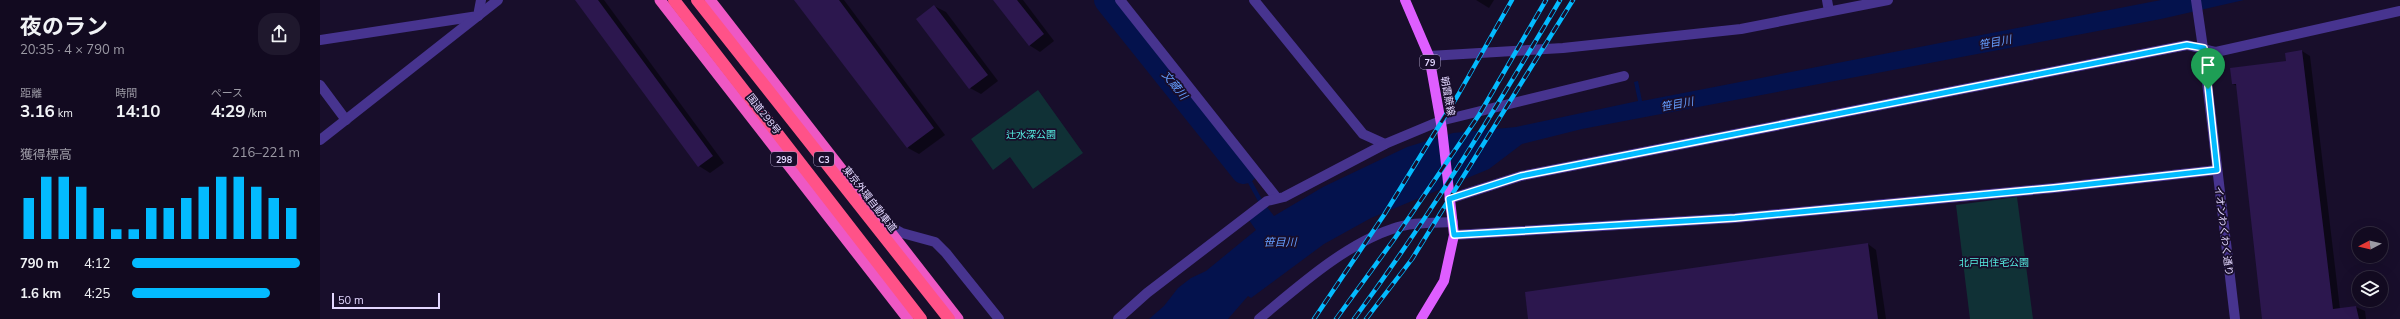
<!DOCTYPE html>
<html lang="ja">
<meta charset="utf-8">
<style>
body{margin:0;font-family:Mulish,"Noto Sans JP",sans-serif;background:#1f182d;color:#f1f3f6;height:100vh;display:flex;flex-direction:column;font-size:15px;white-space:nowrap}
*{box-sizing:border-box;margin:0}
p{font-size:13px;color:#9c9aa5}
.icon{flex:none;width:22px;height:22px;fill:none;stroke:currentColor;stroke-width:2;stroke-linecap:round;stroke-linejoin:round}
.map{position:relative;flex:1;overflow:hidden}
.panel{display:flex;flex-direction:column;background:#120a20;width:320px}
.panel>*{flex:none}
.needle{width:26px;rotate:263deg}
.buttons{position:absolute;left:2032px;top:227px;display:grid;gap:8px}
.buttons a{display:grid;place-items:center;width:36px;height:36px;border-radius:50%;background:#120a20;box-shadow:0 4px 16px #0002,0 0 0 1px #312b3e;font-size:20px}
.scale{position:absolute;left:12px;bottom:10px;width:108px;box-sizing:border-box;padding-left:4px;border:2px solid #e3d7ff;border-top:0;font-size:11px;line-height:14px;white-space:nowrap;color:#e3d7ff;-webkit-text-stroke:3px #180e2b;paint-order:stroke}
.pin{position:absolute;display:grid;place-items:center;width:34px;height:34px;color:#fff;margin:-41px -17px;border-radius:50% 50% 50% 0;rotate:-45deg;box-shadow:0 0 4px #0007}
.pin .icon{rotate:45deg}
.round{display:grid;place-items:center;flex:none;width:42px;height:42px;border-radius:16px;background:#1f182d}
.summary{display:flex;align-items:center;justify-content:space-between;height:68px;padding:0 20px}
h1{font-size:22px;font-weight:700;line-height:30px}
.metrics{display:grid;grid-template-columns:repeat(3,1fr);gap:6px;height:68px;padding:4px 20px}
.metrics div{display:grid;align-content:center}
.metrics b{font-size:17px;font-weight:700}
.metrics small{font-size:11px;font-weight:400}
.metrics p{font-size:11px}
.chart{height:112px;padding:8px 20px}
.chart p{display:flex;justify-content:space-between}
.chart svg{width:100%;height:72px;margin-top:4px;stroke:#03bbff;stroke-width:6}
ul{padding:0 20px;list-style:none;font-size:13px}
li{display:grid;grid-template-columns:64px 48px 1fr;align-items:center;height:30px}
li i{height:10px;border-radius:5px;background:#03bbff}
main{display:flex;flex:1;min-height:0}
.map>svg:first-child{display:block}
</style>
<main>
<section class="panel">
<div class="summary"><div><h1>夜のラン</h1><p>20:35 · 4 × 790 m</p></div><a class="round"><svg class="icon" aria-label="share" viewBox="0 0 24 24"><path d="M12 15V3M7 8l5-5 5 5M5 13v7h14v-7"/></svg></a></div>
<div class="metrics">
<div><p>距離</p><b>3.16<small> km</small></b></div>
<div><p>時間</p><b>14:10</b></div>
<div><p>ペース</p><b>4:29<small> /km</small></b></div>
</div>
<div class="chart"><p><span>獲得標高</span>216–221 m</p>
<svg viewBox="0 0 160 44" preserveAspectRatio="none"><path d="M5 44V19M15 44V6M25 44V6M35 44V12M45 44V25M55 44V38M65 44V38M75 44V25M85 44V25M95 44V19M105 44V12M115 44V6M125 44V6M135 44V12M145 44V19M155 44V25"/></svg>
</div>
<ul>
<li><b>790 m</b>4:12<i style="width:100%"></i></li>
<li><b>1.6 km</b>4:25<i style="width:82%"></i></li>
</ul>
</section>
<div class="map">
<svg width="2080" height="319" viewBox="0 0 2080 319">
<rect width="100%" height="100%" fill="#180e2b"/>
<g fill="#103136">
<path d="M718,90L763,153L713,189L690,157L673,170L651,139Z"/>
<path d="M1697,197L1713,319H1650L1636,205Z"/>
</g>
<path fill="#04124d" d="M1841,0H1924L1841,19L1262,129L1202,144L1169,169L1051,218L1004,244L931,298L928,296L908,319H829L844,306L858,288L871,278L886,271L936,230L929,220L947,207L954,216L1003,187L1087,147L1133,133L1196,127L1318,101L1314,82L1318,81L1322,101Z"/>
<g fill="#0007">
<path d="M257,0H284L404,163L390,173L379,166Z"/>
<path d="M475,0H524L625,135L599,154L588,148Z"/>
<path d="M674,0H703L734,41L720,52L709,45Z"/>
<path d="M1156,0H1174L1169,8Z"/>
<path d="M614,6L626,12L678,81L661,94L650,88Z"/>
<path d="M1982,51L1990,56L2020,309L2036,307L2045,311L2046,319H1943L1917,86L1913,84L1967,62Z"/>
<path d="M1548,244L1556,250L1566,319H1209Z"/>
</g>
<g fill="none" stroke-linecap="round" stroke-linejoin="round">
<path stroke="#04124d" stroke-width="4.5" d="M924,171L942,204"/>
<path stroke="#04124d" stroke-width="26" d="M787,0L924,171"/>
</g>
<g fill="#2c174e">
<path d="M255,0H278L393,156L378,167Z"/>
<path d="M474,0H519L614,128L587,148Z"/>
<path d="M673,0H697L724,34L709,46Z"/>
<path d="M614,5L668,75L649,89L596,19Z"/>
<path d="M1982,50L2013,309L2036,306L2039,319H1942L1916,84H1912L1910,68L1966,61L1965,53Z"/>
<path d="M1548,243L1558,319H1208L1205,292Z"/>
</g>
<g fill="none" stroke-linecap="round" stroke-linejoin="round">
<g stroke="#47348f" stroke-width="10">
<path d="M800,0L957,198"/>
<path d="M934,0L1043,134L1065,144"/>
<path d="M1507,0L1509,11"/>
<path d="M1876,0L1883,48"/>
<path d="M0,40L158,16L161,0"/>
<path d="M1109,56L1243,48L1421,29L1568,0"/>
<path d="M0,85L26,120"/>
<path d="M1129,199L1201,176L1867,45L1896,52L2080,11"/>
<path d="M798,319L827,293L947,201L964,197L1065,144L1120,121L1304,76"/>
<path d="M939,319C978,287 1024,245 1072,229C1090,222 1114,223 1133,222"/>
</g>
<g stroke="#47348f" stroke-width="10">
<path d="M1883,48L1915,319"/>
<path d="M0,140L178,0"/>
<path d="M564,223L582,233L615,242L626,253L679,319"/>
<path d="M1134,235L1415,218L1734,188L1897,170"/>
</g>
<path stroke="#de5eff" stroke-width="10" d="M1085,0L1109,56L1122,129L1134,235L1124,281L1101,319"/>
<g stroke="#ee58c4" stroke-width="11">
<path d="M340,0L588,319"/>
<path d="M390,0L638,319"/>
</g>
<g stroke="#ff5288" stroke-width="12">
<path d="M354,0L601,319"/>
<path d="M377,0L629,319"/>
</g>
<defs>
<g id="rail">
<path d="M994,319L1064,215L1138,95L1192,0"/>
<path d="M1016,319L1075,238L1159,115L1226,0"/>
<path d="M1034,319C1110,216 1175,110 1240,0"/>
<path d="M1046,319L1092,259L1253,0"/>
</g>
</defs>
<use href="#rail" stroke="#03bbff" stroke-width="4.5"/>
<use href="#rail" stroke="#180e2b" stroke-width="3" stroke-dasharray="9" stroke-linecap="butt"/>
</g>
<g fill="none" stroke-linecap="round" stroke-linejoin="round">
<defs>
<path id="route" d="M1867,45L1884,48L1897,170L1734,188L1415,218L1134,235L1129,199L1201,176Z"/>
</defs>
<use href="#route" stroke="#fff" stroke-width="8"/>
<use href="#route" stroke="#03bbff" stroke-width="5"/>
</g>
<g text-anchor="middle" dominant-baseline="central" stroke-width="3.5" stroke-linejoin="round" paint-order="stroke">
<g fill="#180e2b" stroke="#a69bbf" stroke-width="1">
<rect x="1100" y="55" width="20" height="14" rx="3"/>
<rect x="451" y="152" width="26" height="14" rx="3"/>
<rect x="494" y="152" width="20" height="14" rx="3"/>
</g>
<g font-size="9" font-weight="bold" fill="#e3d7ff">
<text x="1110" y="62">79</text>
<text x="464" y="159">298</text>
<text x="504" y="159">C3</text>
</g>
<g font-size="10" fill="#e3d7ff" stroke="#180e2b">
<text transform="translate(1128 96) rotate(80)">朝霞蕨線</text>
<text transform="translate(444 114) rotate(52)">国道298号</text>
<text transform="translate(550 199) rotate(52)">東京外環自動車道</text>
<text transform="translate(1904 231) rotate(83)">イオンわくわく通り</text>
</g>
<g font-size="10" fill="#55ede1" stroke="#180e2b">
<text x="711" y="134">辻水深公園</text>
<text x="1674" y="262">北戸田住宅公園</text>
</g>
<g font-size="11" font-style="italic" fill="#659eff" stroke="#180e2b">
<text transform="translate(1675 42) rotate(-11)">笹目川</text>
<text transform="translate(855 85) rotate(51)">文蔵川</text>
<text transform="translate(1357 104) rotate(-11)">笹目川</text>
<text x="960" y="242">笹目川</text>
</g>
</g>
</svg>
<div class="buttons">
<a><svg class="needle" viewBox="-14 -14 28 28"><path d="M0-13l5 13h-10z" fill="#e53935"/><path d="M0 13l5-13h-10z" fill="#9c9aa5"/></svg></a>
<a><svg class="icon" aria-label="layers" viewBox="0 0 24 24"><path d="M12 4l9 5-9 5-9-5zM3 14l9 5 9-5"/></svg></a>
</div>
<div class="scale">50 m</div>
<div class="pin" style="left:1888px;top:89px;background:#1e9e55"><svg class="icon" aria-label="arrive" viewBox="0 0 24 24"><path d="M6 21V4h12l-3 4 3 4H6"/></svg></div>
</div>
</main>
